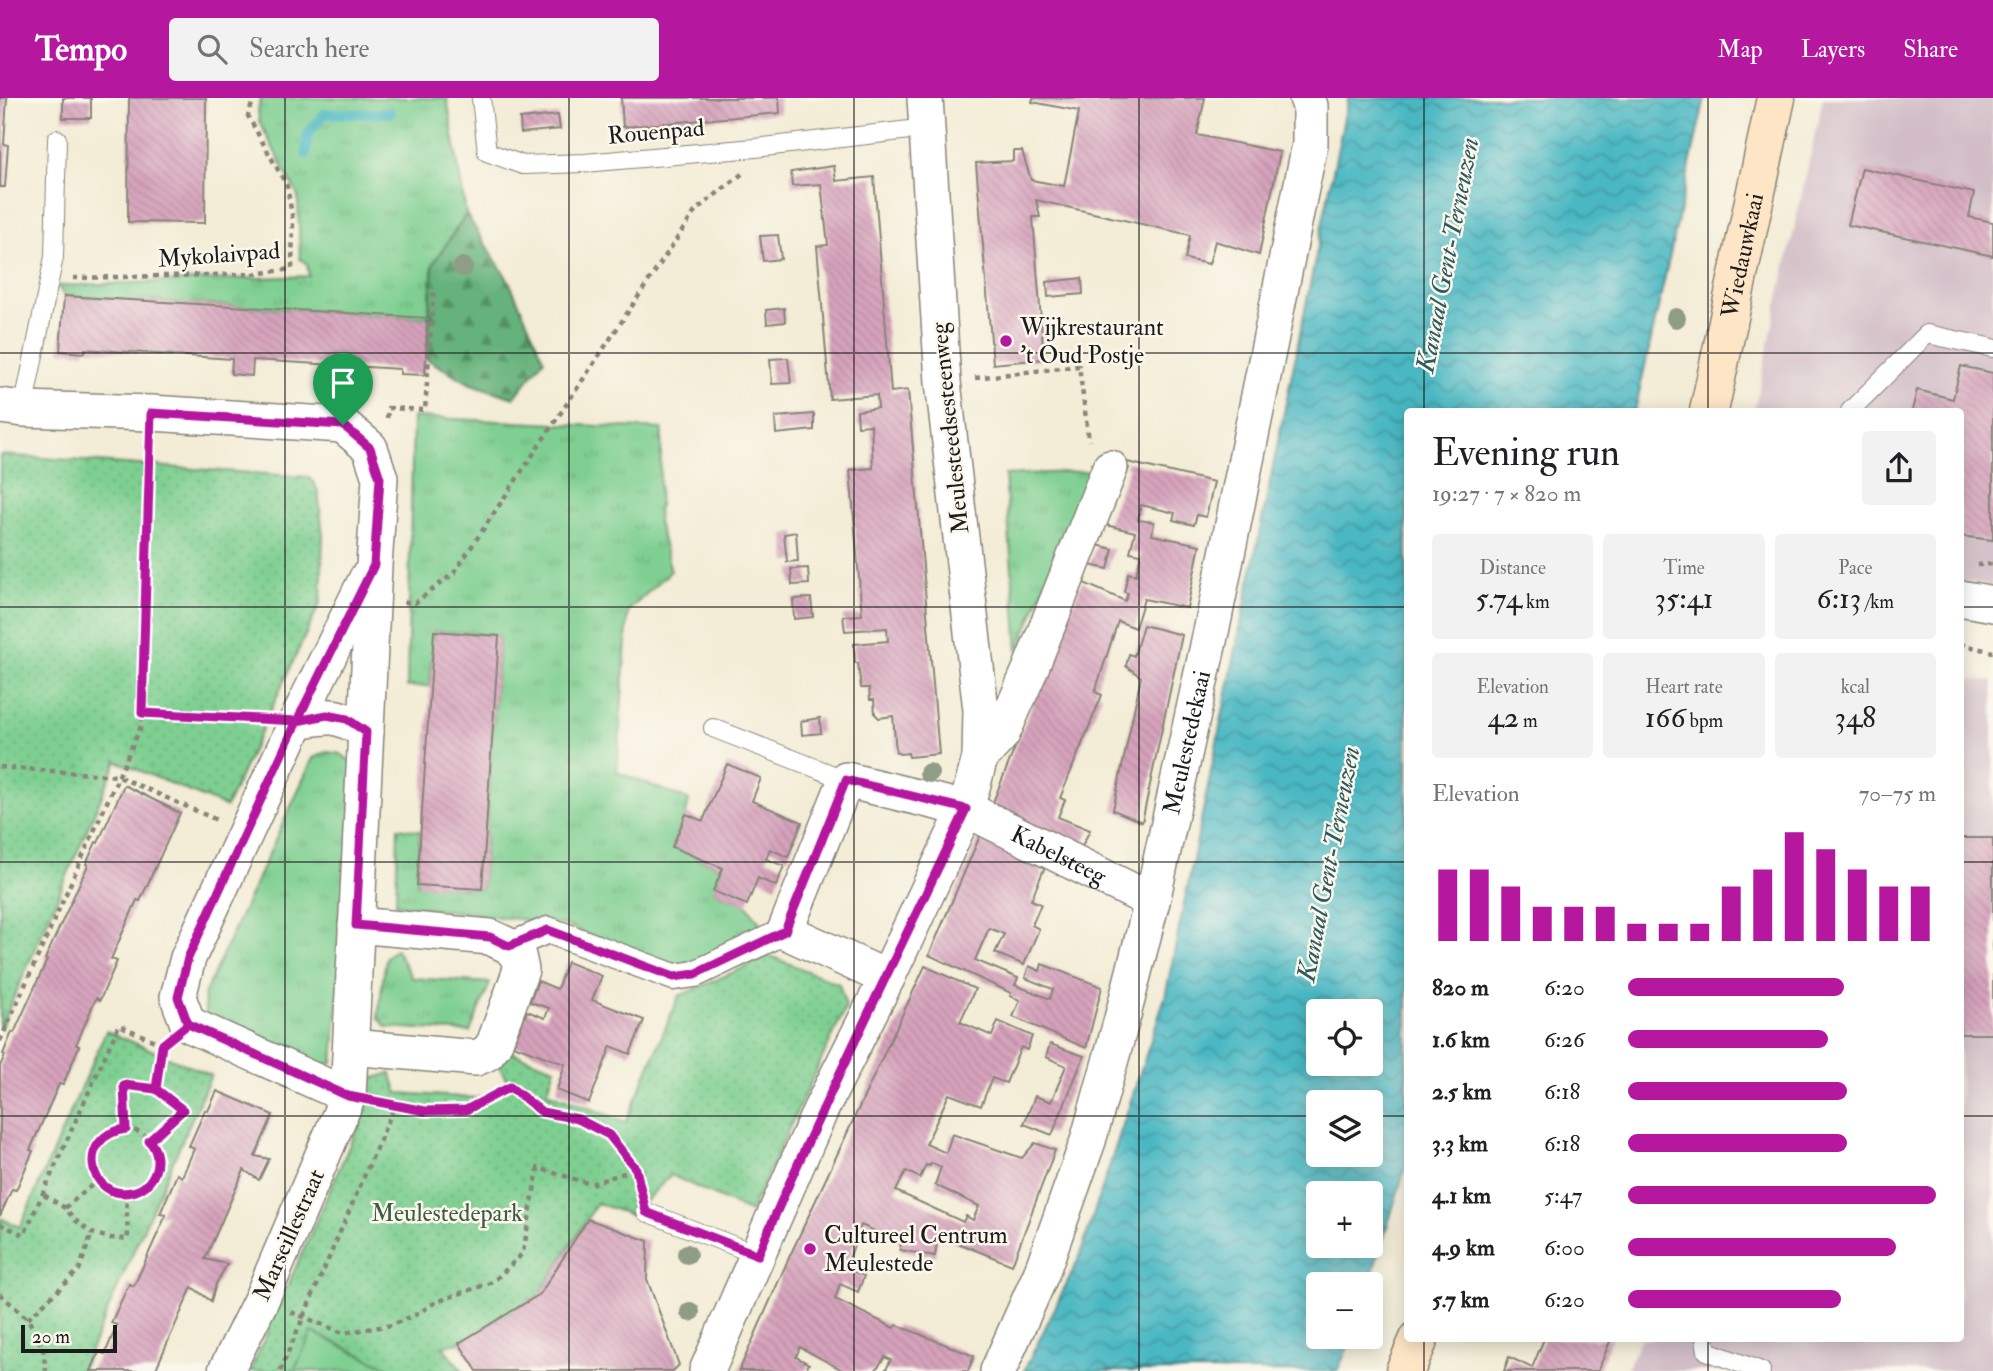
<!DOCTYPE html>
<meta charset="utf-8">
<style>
body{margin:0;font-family:"IM FELL Double Pica",serif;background:#f2f2f2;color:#202124;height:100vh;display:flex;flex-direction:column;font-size:26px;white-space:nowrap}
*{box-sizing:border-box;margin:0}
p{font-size:23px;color:#757577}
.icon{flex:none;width:38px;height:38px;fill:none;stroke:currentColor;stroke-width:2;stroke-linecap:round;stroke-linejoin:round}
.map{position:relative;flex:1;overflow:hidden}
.side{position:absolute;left:1404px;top:310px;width:560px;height:934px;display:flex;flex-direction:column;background:#fff;border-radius:7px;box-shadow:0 4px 18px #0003}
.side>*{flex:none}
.buttons{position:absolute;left:1306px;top:901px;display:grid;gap:14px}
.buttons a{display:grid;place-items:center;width:77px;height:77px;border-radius:7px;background:#fff;box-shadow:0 4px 18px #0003;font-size:35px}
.scale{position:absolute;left:21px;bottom:18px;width:96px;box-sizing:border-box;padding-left:7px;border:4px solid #1c1c1c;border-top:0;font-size:19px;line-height:24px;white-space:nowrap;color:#1c1c1c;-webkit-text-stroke:5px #fbf7ec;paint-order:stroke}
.pin{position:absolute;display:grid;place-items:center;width:60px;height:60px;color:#fff;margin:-72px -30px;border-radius:50% 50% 50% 0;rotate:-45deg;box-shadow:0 0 7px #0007}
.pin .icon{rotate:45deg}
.round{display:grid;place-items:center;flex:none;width:74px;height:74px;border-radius:7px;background:#f2f2f2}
.head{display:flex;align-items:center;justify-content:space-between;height:119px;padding:0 28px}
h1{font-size:38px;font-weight:600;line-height:52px}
.metrics{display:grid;grid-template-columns:repeat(3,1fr);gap:10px;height:119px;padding:7px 28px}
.metrics div{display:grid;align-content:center;border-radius:7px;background:#f2f2f2;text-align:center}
.metrics b{font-size:30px;font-weight:600}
.metrics small{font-size:19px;font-weight:400}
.metrics p{font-size:19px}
.chart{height:196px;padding:14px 28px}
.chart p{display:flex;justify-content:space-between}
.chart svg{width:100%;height:126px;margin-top:7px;stroke:#b5179e;stroke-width:6}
ul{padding:0 28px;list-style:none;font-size:23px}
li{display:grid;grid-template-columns:112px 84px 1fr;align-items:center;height:52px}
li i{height:18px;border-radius:9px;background:#b5179e}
header{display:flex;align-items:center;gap:42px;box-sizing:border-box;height:98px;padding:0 35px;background:#b5179e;color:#fff}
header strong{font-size:33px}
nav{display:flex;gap:38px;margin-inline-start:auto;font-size:24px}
.search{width:490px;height:63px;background:#f2f2f2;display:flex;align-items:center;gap:18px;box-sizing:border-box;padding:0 24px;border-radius:7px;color:#757577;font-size:26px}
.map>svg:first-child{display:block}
</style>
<header>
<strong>Tempo</strong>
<div class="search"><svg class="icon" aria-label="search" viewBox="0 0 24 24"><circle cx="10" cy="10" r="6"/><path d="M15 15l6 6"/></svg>Search here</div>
<nav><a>Map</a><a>Layers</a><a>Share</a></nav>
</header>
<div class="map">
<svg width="1993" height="1273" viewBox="0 0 1993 1273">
<defs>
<pattern id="grass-tufts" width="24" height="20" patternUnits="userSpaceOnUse" patternTransform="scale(1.75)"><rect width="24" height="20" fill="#7ecf91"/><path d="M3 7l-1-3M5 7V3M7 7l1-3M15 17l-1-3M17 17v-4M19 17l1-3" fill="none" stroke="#6cb17c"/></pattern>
<pattern id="forest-firs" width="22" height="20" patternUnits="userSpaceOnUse" patternTransform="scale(1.75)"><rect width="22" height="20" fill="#66b27b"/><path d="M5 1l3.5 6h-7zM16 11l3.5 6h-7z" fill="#539064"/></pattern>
<pattern id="park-dots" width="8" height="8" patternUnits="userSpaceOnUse" patternTransform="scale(1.75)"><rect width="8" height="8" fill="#7ecf91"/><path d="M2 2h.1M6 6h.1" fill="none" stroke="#6cb17c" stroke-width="1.8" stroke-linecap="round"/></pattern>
<pattern id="water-waves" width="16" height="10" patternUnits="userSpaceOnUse" patternTransform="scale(1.75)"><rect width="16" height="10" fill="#4ab8c3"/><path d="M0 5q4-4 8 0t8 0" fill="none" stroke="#3d959e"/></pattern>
<pattern id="building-back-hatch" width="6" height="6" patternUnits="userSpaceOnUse" patternTransform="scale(1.75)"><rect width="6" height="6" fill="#d6a2bc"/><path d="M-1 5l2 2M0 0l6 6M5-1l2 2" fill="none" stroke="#b78ba1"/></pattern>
</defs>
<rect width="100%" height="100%" fill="#fbf7ec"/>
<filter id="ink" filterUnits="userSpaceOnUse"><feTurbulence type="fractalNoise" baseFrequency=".0143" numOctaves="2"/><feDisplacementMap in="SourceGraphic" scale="14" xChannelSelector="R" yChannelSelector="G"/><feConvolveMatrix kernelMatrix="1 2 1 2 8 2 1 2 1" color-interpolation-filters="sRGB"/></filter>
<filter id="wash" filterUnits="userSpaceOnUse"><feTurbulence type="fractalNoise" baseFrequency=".00686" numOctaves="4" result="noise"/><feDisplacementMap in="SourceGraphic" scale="28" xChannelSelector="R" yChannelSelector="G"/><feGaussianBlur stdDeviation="1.57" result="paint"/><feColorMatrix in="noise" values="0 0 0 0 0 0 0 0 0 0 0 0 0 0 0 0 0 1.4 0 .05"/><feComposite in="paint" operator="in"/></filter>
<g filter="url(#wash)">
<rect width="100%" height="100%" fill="#f3ecd6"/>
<g fill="#d2bdc7">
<path d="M1823,0H1993V489L1960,482V313H1754Z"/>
<path d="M1960,580L1993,584V1273H1626L1640,1241H1960Z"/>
</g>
<g fill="url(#grass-tufts)" stroke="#4d7656" stroke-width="2">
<path d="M261,0H447L466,116L433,166L428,220L64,198L58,188L309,178L307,166L300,161L298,98L259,23L258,11Z"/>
<path d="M413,319L662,331L658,424L671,473L628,513L617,674L689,702L686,716L673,749L723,770L714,793L747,807L761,826L758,837L674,872L565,827L396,806L398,730L420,733L417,786L482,791L499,538L434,533L430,588L407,589Z"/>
<path d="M1091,373L1018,553L1005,377Z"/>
<path d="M327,654L341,656L355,667L333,965L308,970L206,921L204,897L313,660Z"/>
<path d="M396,851L412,880L490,885L470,934L387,929L378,919L386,859Z"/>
</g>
<path fill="url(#forest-firs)" stroke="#41674c" stroke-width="2" d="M466,116L509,183L544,261L514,300L471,286L426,261L433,166Z"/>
<g fill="url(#park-dots)" stroke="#4d7656" stroke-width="2">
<path d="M0,357L307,379L314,384L318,394L323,437L321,503L226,709L117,663L0,931Z"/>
<path d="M770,858L839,886L846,909L750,1114L671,1077L631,1117L597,1105L540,1196L459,1245L442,1248L463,1273H250L366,1010L368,982L391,975L398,995L477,1000L510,987L499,968L510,954L555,970L547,994L626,1024L679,898Z"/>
<path d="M106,933L211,977L81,1273H0V1120L20,1129Z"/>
</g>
<path fill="#7ecf91" stroke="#4d7656" stroke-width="2" d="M312,1234L393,1272V1273H294Z"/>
<path fill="url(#water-waves)" stroke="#336a70" stroke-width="2" fill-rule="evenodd" d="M1348,0H1705L1635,313H1407V1065L1369,1186H1318V1239H1353L1337,1273H1024L1079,1160L1165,899ZM1318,914H1370V966H1318ZM1318,1004H1370V1057H1318ZM1318,1096H1370V1148H1318Z"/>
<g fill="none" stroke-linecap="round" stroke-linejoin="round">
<path stroke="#4ab8c3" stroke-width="10" d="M306,56L307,37L324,16L391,15"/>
</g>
<g id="blocks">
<g fill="url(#building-back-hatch)" fill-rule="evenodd">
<path d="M0,0H7L4,46L8,47L5,89H0Z"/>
<rect x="63" y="0" width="28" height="20"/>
<path d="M129,0H206L205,125L128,124Z"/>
<path d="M621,0H779L780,15L623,29Z"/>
<path d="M1033,0H1205L1197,37L1280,54L1259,157L1215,143L1209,166L1185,161L1190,137L1036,102L1040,119H1033L1044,261L993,266L976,65L1013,63V53H1022L1031,82L1064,88L1079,13L1032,4Z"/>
<path d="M558,17L560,31L521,35L520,21Z"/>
<path d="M834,68L836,83L874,79L891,294L908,292L939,656L909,659L908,655L900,656L896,654L893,618L879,620L875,616L874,602H870L869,590H861L858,565H855L854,546L888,543L887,530L845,533L843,518L862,517L850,372L873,370L871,327L858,328L857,313L878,310L877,297L830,301L817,148L828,147L821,86L792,88L791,74Z"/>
<path d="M1862,70L1974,95L1969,119L1993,124V158L1848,127Z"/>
<path d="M778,137L781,161L763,163L760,138Z"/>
<path d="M1082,180L1083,196L1048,199L1047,184Z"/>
<path d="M64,198L428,220L425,277L400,276V271L253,262L252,278L231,276L232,261L85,251V255L60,253Z"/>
<path d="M784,210L785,224L767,226L766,212Z"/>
<path d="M788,260L791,285L772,286L770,261Z"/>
<path d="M1961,268L1993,275V442L1960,438V313H1912L1917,292L1953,301Z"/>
<path d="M814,316V332L776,336L775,319Z"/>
<path d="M1127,364L1214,384L1206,419L1197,417L1194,427L1173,422L1175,415L1141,407L1138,422L1154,424L1152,437L1200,447L1187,510L1144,501L1135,530L1118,523L1095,594L1102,597L1060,700L1065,702L1058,719L1090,732L1077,758L989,714L1082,484L1125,503L1128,495L1124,494L1128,475L1136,477L1141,456L1130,454L1135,434L1106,427L1129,370L1126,368Z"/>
<path d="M796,434L798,463L787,464L784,436Z"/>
<path d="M1097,447L1113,451L1108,471L1089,467Z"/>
<path d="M808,470L809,486L792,487L791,471Z"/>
<path d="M811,500L813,519L794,521L793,501Z"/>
<path d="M1143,527L1182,537L1142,724L1113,712L1141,579L1126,568L1129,556L1134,558Z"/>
<path d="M434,533L499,538L482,791L417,787Z"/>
<path d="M820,620L821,635L802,637L801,623Z"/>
<path d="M727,666L761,680L752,703L802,724L788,759L770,751L766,761L784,768L776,788L758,780L747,807L713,793L723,770L672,749L686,716L703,723Z"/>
<path d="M124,687L180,715L140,803L137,802L111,861L117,863L100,902L96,900L76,947L79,948L63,987L59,986L30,1052L33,1053L16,1092L12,1091L0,1118V968L5,957L3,956L12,934L14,935L47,862L45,861L88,767L86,766L96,744L98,745Z"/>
<path d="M982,733L1047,764L1031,802L1041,806L1032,827L1039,831L1024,867L995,855L1004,836L989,830L975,862L1018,880L1015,887L1050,901L1053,891L1025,880L1029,868L1040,873L1042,866L1102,889L1086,950L1013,919L1020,902L1010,898L1011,895L929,857Z"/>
<rect x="1960" y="740" width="33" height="196"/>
<path d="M567,864L602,878L592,902L644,922L630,956L611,948L589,1005L557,992L565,966L513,947L527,913L545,920L549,910L530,904L538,883L557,891Z"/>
<path d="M925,868L975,891L960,924L992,938L998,923L1032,938L1027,952L1021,949L1006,985L992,980L981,1008L949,996L926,1046L946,1055L952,1036L1022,1060L1035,1045L1055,1052L1012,1167L938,1137L935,1158L900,1152L901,1144L861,1127L846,1170L864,1178L858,1194L840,1186L835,1201L894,1230L897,1227L974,1258L968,1273H885L891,1262L885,1259L875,1273H844L800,1249L796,1259L809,1266L805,1273H739L788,1162ZM931,1065L941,1069L935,1087L979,1108L973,1122L966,1118L963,1124L896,1093L906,1073L920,1080L926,1067L930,1068Z"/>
<path d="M1050,946L1084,958L1052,1037L1024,1026L1035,998L1051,1004L1066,968L1046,959Z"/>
<path d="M217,993L273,1017L255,1058L269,1061L259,1082L244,1072L205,1161L227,1166L216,1186L211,1203L192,1189L155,1273H91L99,1254L105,1256L117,1227L111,1225L129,1186L134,1188L166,1117L160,1116L177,1076L182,1079L194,1051L189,1048L205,1012L208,1013Z"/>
<path d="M588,1121L648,1143L647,1181L679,1267L673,1273H477L459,1245L540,1196Z"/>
<path d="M1544,1241H1611L1598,1273H1504L1509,1259L1532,1270Z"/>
</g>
</g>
</g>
<g filter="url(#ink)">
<use href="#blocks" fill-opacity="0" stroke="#888479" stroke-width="2"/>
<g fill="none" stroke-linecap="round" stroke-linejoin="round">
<defs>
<g id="service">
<path d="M481,0L487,54L523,67L585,65L755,50L927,30"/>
<path d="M23,311L54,159L57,41"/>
<path d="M1850,313L1927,236L1993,250"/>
<path d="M713,630L846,682"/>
<path d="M646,1114L758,1157"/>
<path d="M1705,1241L1707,1253L1761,1273"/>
</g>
<path id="pedestrian" d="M509,848L548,832L674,879L695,876L785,833"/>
<g id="minor">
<path d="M0,308L23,311L151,315L343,327L370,350L380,380L374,468L348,998L261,1202L226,1273"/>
<path d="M1960,500L1993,506"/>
<path d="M297,623C330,617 337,615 366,634"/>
<path d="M980,660L1002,636L1030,572L1110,370"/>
<path id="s1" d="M887,880L785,833L846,682L966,711L1152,803"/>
<path d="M351,949L476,960L487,955L494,946L521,872L518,858L509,848L490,839L356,827"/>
<path d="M348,998L188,926L178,899L188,860L297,623L367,480"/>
<path d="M707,1273L821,1011L887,880L966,711L980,660L981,612L943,284L925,0"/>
<path id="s2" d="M998,1273L1041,1176L1088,1043L1122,921L1152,803L1214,520L1310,46V8L1307,0"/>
</g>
<g id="secondary">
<path id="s3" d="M1709,313L1776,0"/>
<path d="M1405,1273L1419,1241"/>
</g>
</defs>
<use href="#service" stroke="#888479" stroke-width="20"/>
<use href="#pedestrian" stroke="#888479" stroke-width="29"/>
<use href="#minor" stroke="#888479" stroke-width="38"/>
<use href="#secondary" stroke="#888479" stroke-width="41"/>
<g stroke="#888479" stroke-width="4.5" stroke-dasharray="5 5" stroke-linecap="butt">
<path d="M73,180L254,176L292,171L293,123L287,88L248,18L254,0"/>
<path d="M975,280L1079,268L1089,343"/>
<path d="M387,320L388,310L425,312L434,191"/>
<path d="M1977,467L1993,466"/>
<path d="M404,504L415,505L454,475L696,112L742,76"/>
<path d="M1960,546L1993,554"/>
<path d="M142,615L260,621"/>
<path d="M0,669L117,678L217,722"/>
<path d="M0,943L142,626L150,348"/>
<path d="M156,991L162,947"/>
<path d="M380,1004L424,1013L466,1012L510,989L542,1014L578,1022L609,1037L636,1071L641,1092"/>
<circle cx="125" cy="1063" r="32"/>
<path d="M126,1031L124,987L156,991L183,1012L149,1043"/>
<path d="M44,1097L65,1110L75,1122L92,1135L110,1140L128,1141L126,1095"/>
<path d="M65,1110L98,1082"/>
<path d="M0,1126L24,1137L119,927L159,945"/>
<path d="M0,1196L28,1221L43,1250L46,1273"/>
<path d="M291,1214L343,1235L392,1227L419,1215L436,1204L493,1184L523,1155L538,1070L591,1086L636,1071"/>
<path d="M28,1221L79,1172L92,1135"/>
<path d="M280,1273L395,1007"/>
</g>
<use href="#service" stroke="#fff" stroke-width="18"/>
<use href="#pedestrian" stroke="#fff" stroke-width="26"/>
<use href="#minor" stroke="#fff" stroke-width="35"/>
<use href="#secondary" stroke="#fde5c5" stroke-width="38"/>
</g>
<g fill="#8f9c86">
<circle cx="463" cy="169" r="10"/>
<circle cx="1676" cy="220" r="10"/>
<circle cx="929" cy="675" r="10"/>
<circle cx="687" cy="1156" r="10"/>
<circle cx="690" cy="1214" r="10"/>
</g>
</g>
<g fill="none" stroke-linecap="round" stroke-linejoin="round" filter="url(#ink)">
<defs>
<path id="route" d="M343,327L370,350L380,380L374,467L297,623L188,860L178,899L188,926L162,947L156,991L124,987L126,1031C75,1037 88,1103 132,1094C143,1092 151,1084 155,1074C159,1063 157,1051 149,1043L183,1012L156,991L162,947L188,926L348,998L425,1013L466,1012L510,989L542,1014L578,1021L609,1037L636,1071L646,1114L758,1157C822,1006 896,860 966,711L846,682L785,833L695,876L674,879L548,832L509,848L490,839L356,827L366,634L347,621L327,617L297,623L142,615L151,315L343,327"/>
</defs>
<use href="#route" stroke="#fff" stroke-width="14"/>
<use href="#route" stroke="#b5179e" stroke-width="9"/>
</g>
<path fill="none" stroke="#1c1c1c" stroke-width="2" stroke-opacity="0.55" d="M285,0V1273M569,0V1273M854,0V1273M1139,0V1273M1424,0V313M1708,0V313M0,255H1993M0,509H1407M1960,509H1993M0,764H1407M1960,764H1993M0,1018H1318M1370,1018H1407M1960,1018H1993M1424,1241V1273M1708,1241V1273"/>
<g fill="#b5179e" stroke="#fbf7ec" stroke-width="2.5">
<circle cx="1006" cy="243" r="7"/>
<circle cx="810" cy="1151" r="7"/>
</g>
<g text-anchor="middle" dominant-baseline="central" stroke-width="5" stroke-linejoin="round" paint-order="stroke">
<g font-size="24" fill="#1c1c1c" stroke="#fbf7ec">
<text transform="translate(656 34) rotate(-5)">Rouenpad</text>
<text transform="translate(219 157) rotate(-4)">Mykolaivpad</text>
<text stroke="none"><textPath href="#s3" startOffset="159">Wiedauwkaai</textPath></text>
<text transform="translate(950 330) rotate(-96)">Meulesteedsesteenweg</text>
<text stroke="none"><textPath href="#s2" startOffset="658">Meulestedekaai</textPath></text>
<text stroke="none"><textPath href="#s1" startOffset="502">Kabelsteeg</textPath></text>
<text transform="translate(289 1137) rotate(-66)">Marseillestraat</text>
</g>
<g font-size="24" fill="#1c1c1c" stroke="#fbf7ec" text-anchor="start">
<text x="1020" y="229">Wijkrestaurant<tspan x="1020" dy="28">'t Oud Postje</tspan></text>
<text x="824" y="1137">Cultureel Centrum<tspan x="824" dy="28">Meulestede</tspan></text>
</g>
<g font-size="24" fill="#3e5b45" stroke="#fbf7ec">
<text x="447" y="1115">Meulestedepark</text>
</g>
<g font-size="26" font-style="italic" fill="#2e5a5f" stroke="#fbf7ec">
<text transform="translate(1448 157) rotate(-79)">Kanaal Gent-Terneuzen</text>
<text transform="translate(1329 766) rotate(-79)">Kanaal Gent-Terneuzen</text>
</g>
</g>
</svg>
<div class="buttons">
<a><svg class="icon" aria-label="locate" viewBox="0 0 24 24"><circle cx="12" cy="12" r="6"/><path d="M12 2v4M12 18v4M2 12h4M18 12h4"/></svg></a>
<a><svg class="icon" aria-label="layers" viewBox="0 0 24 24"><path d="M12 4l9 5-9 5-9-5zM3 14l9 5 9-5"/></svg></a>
<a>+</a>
<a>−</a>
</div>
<div class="scale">20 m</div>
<div class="pin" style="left:343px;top:327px;background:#1e9e55"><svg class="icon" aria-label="arrive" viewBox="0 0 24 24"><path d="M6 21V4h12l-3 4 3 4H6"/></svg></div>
<section class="side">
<div class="head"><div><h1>Evening run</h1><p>19:27 · 7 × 820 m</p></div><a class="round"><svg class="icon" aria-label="share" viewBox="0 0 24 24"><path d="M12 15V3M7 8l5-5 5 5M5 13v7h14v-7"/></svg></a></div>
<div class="metrics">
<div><p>Distance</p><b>5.74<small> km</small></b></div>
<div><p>Time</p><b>35:41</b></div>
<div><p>Pace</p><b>6:13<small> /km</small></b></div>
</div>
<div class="metrics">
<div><p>Elevation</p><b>42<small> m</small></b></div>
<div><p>Heart rate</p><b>166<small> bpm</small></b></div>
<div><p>kcal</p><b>348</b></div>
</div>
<div class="chart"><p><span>Elevation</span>70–75 m</p>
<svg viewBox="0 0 160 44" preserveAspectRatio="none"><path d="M5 44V19M15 44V19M25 44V25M35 44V32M45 44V32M55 44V32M65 44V38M75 44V38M85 44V38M95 44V25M105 44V19M115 44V6M125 44V12M135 44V19M145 44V25M155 44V25"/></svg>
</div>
<ul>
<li><b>820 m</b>6:20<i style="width:70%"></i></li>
<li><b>1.6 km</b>6:26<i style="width:65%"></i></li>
<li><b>2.5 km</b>6:18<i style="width:71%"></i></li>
<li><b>3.3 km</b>6:18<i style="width:71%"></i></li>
<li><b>4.1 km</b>5:47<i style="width:100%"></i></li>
<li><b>4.9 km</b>6:00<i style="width:87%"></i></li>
<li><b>5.7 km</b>6:20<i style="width:69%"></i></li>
</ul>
</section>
</div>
